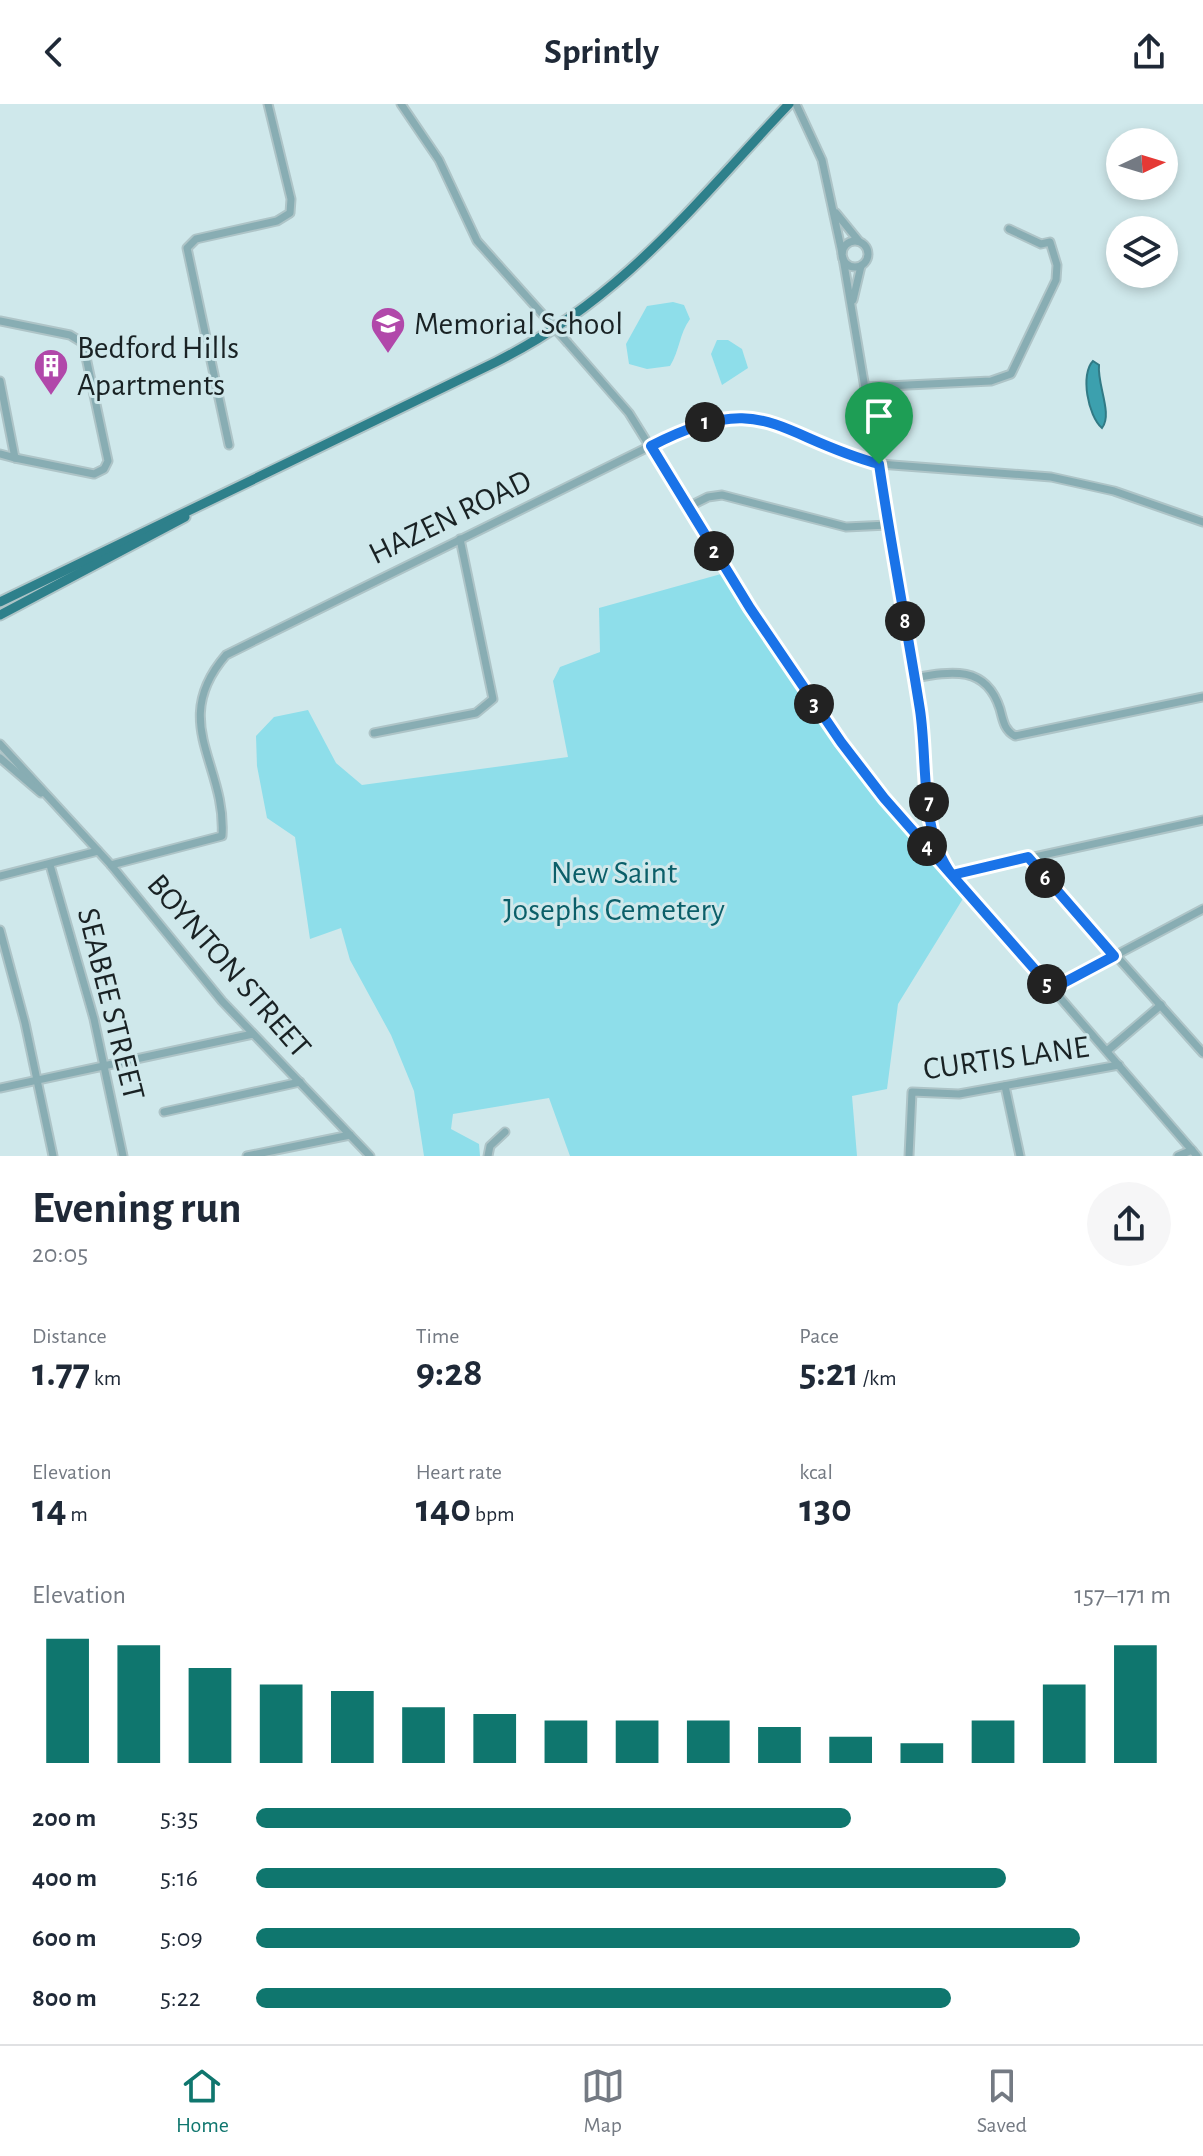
<!DOCTYPE html>
<meta charset="utf-8">
<style>
body{margin:0;font-family:"Alegreya Sans",sans-serif;background:#f6f6f7;color:#1f2937;height:100vh;display:flex;flex-direction:column;font-size:30px;white-space:nowrap}
*{box-sizing:border-box;margin:0}
p{font-size:26px;color:#747a83}
.icon{flex:none;width:44px;height:44px;fill:none;stroke:currentColor;stroke-width:2;stroke-linecap:round;stroke-linejoin:round}
.map{position:relative;height:1052px;overflow:hidden}
.drawer{display:flex;flex-direction:column;background:#fff;flex:1}
.drawer>*{flex:none}
.needle{width:52px;rotate:86deg}
.buttons{position:absolute;left:1106px;top:24px;display:grid;gap:16px}
.buttons a{display:grid;place-items:center;width:72px;height:72px;border-radius:50%;background:#fff;box-shadow:0 4px 12px #0003;font-size:40px}
.pin{position:absolute;display:grid;place-items:center;width:68px;height:68px;color:#fff;margin:-82px -34px;border-radius:50% 50% 50% 0;rotate:-45deg;box-shadow:0 0 8px #0007}
.pin .icon{rotate:45deg}
.km{position:absolute;width:40px;height:40px;margin:-20px;border-radius:50%;background:#222;color:#fff;font-size:22px;line-height:40px;text-align:center}
.round{display:grid;place-items:center;flex:none;width:84px;height:84px;border-radius:42px;background:#f6f6f7}
.summary{display:flex;align-items:center;justify-content:space-between;height:136px;padding:0 32px}
h1{font-size:44px;font-weight:700;line-height:60px}
.figures{display:grid;grid-template-columns:repeat(3,1fr);gap:12px;height:136px;padding:8px 32px}
.figures div{display:grid;align-content:center}
.figures b{font-size:40px;font-weight:700}
.figures small{font-size:22px;font-weight:400}
.figures p{font-size:22px}
.chart{height:224px;padding:16px 32px}
.chart p{display:flex;justify-content:space-between}
.chart svg{width:100%;height:144px;margin-top:8px;stroke:#0f766e;stroke-width:6}
ul{padding:0 32px;list-style:none;font-size:26px}
li{display:grid;grid-template-columns:128px 96px 1fr;align-items:center;height:60px}
li i{height:20px;border-radius:10px;background:#0f766e}
header{display:flex;justify-content:space-between;align-items:center;height:104px;padding:0 32px;background:#fff;font-size:36px;font-weight:700}
.tab-bar{display:flex;justify-content:space-around;align-items:center;height:112px;border-top:2px solid #e0e1e3;background:#fff;font-size:22px;color:#747a83}
.tab-bar a{display:grid;justify-items:center;gap:4px}
.tab-bar .current{color:#0f766e}
.map>svg:first-child{display:block}
</style>
<header><svg class="icon" aria-label="back" viewBox="0 0 24 24"><path d="M15 5l-7 7 7 7"/></svg>Sprintly<svg class="icon" aria-label="share" viewBox="0 0 24 24"><path d="M12 15V3M7 8l5-5 5 5M5 13v7h14v-7"/></svg></header>
<div class="map">
<svg width="1203" height="1052" viewBox="0 0 1203 1052">
<rect width="100%" height="100%" fill="#cfe8eb"/>
<g fill="#8edeea">
<path d="M673,198L684,201L690,215C679,230 680,246 670,262L647,265L629,260L626,240L647,202Z"/>
<path d="M717,236H728L742,245L748,264L722,281L711,250Z"/>
<path d="M721,470L869,683L964,793L898,900L887,985L852,992L857,1052H570L549,994L453,1010L451,1025L479,1040L480,1052H424L414,987L391,931L350,856L341,824L310,835L295,733L267,714L257,662L256,632L274,613L308,606L336,659L362,681L568,653L553,577L560,563L600,548L599,504Z"/>
</g>
<path fill="#3ca0ae" stroke="#327a85" stroke-width="2" d="M1093,257L1099,261C1097,281 1113,310 1102,324C1088,312 1080,270 1093,257Z"/>
<g fill="none" stroke-linecap="round" stroke-linejoin="round">
<defs>
<g id="minor">
<path d="M401,0L439,56L477,137L544,212"/>
<path d="M796,0L822,56L842,149"/>
<path d="M836,109L858,136"/>
<circle cx="855" cy="150" r="13"/>
<path d="M843,154L919,604L930,718L941,756L1197,1052"/>
<path d="M853,196L861,162"/>
<path d="M0,217L70,231L83,239L108,357L104,365L94,370L15,354"/>
<path d="M568,239L629,309L750,504L841,638L884,694L939,755"/>
<path d="M0,277L15,354L0,350"/>
<path d="M866,283L991,277L1011,270L1056,176L1057,161L1050,138L1041,140L1009,125"/>
<path d="M229,341L187,144L196,135L277,117L290,109L291,95L268,0"/>
<path d="M688,403L708,393L722,391L846,423L888,421"/>
<path d="M914,574C952,567 986,561 1000,605C1003,616 1004,626 1015,632L1203,593"/>
<path d="M374,629L476,609L493,595L460,435"/>
<path d="M0,640L111,761L222,897L370,1052"/>
<path d="M0,654L41,689"/>
<path d="M1028,753L1203,949"/>
<path d="M50,761L94,915L123,1052"/>
<path d="M111,761L222,732C227,661 168,618 226,551L693,321L714,315L757,314L879,360L1051,373L1114,387L1203,418"/>
<path d="M952,771L1203,716"/>
<path d="M0,772L98,747"/>
<path d="M0,826L25,919L53,1052"/>
<path d="M1052,885L1203,805"/>
<path d="M1107,947L1161,901"/>
<path d="M1005,982L1020,1052"/>
<path d="M0,984L253,930"/>
<path d="M164,1008L300,978"/>
<path d="M247,1052L350,1031"/>
<path d="M488,1052L490,1042L505,1028"/>
<path d="M909,1052L912,988L959,990L1119,961"/>
<path d="M1178,1052L1192,1046"/>
</g>
<g id="major">
<path d="M0,498L496,258C625,193 693,101 789,0"/>
<path d="M0,511L185,413"/>
</g>
</defs>
<use href="#minor" stroke="#aec4c7" stroke-width="11"/>
<use href="#major" stroke="#aec4c7" stroke-width="13"/>
<use href="#minor" stroke="#88adb3" stroke-width="7"/>
<use href="#major" stroke="#2e808b" stroke-width="9"/>
<defs>
<path id="minor-bridge" d="M544,212L568,239"/>
</defs>
<use href="#minor-bridge" stroke="#aec4c7" stroke-width="11" stroke-linecap="butt"/>
<use href="#minor-bridge" stroke="#88adb3" stroke-width="7"/>
</g>
<g fill="none" stroke-linecap="round" stroke-linejoin="round">
<defs>
<path id="route" d="M879,360C776,332 764,283 651,342L750,504L841,638L884,694L1052,885L1114,852L1028,753L952,771C919,727 928,659 920,606C907,524 891,442 879,360"/>
</defs>
<use href="#route" stroke="#fff" stroke-width="16"/>
<use href="#route" stroke="#1a73e8" stroke-width="10"/>
</g>
<defs>
<symbol id="school-pin" viewBox="-11 -11 22 30"><path d="M0 17L-7.5 6A9.5 9.5 0 1 1 7.5 6Z" fill="#b148aa" stroke="#cfe8eb"/><path d="M0-5L7-2L0 1L-7-2ZM-4 1L0 2.5L4 1V4Q0 6-4 4Z" fill="#fff"/></symbol>
<symbol id="building-pin" viewBox="-11 -11 22 30"><path d="M0 17L-7.5 6A9.5 9.5 0 1 1 7.5 6Z" fill="#b148aa" stroke="#cfe8eb"/><path d="M-4-6H4V6H1V3H-1V6H-4ZM-2.5-4.3h1.7v1.8h-1.7ZM.8-4.3h1.7v1.8H.8ZM-2.5-1h1.7V.8h-1.7ZM.8-1h1.7V.8H.8Z" fill="#fff"/></symbol>
</defs>
<g fill-rule="evenodd">
<use href="#school-pin" x="368" y="200" width="40" height="54"/>
<use href="#building-pin" x="31" y="242" width="40" height="54"/>
</g>
<g text-anchor="middle" dominant-baseline="central" stroke-width="6" stroke-linejoin="round" paint-order="stroke">
<g font-size="32" fill="#192224" stroke="#cfe8eb" text-anchor="start">
<text x="414" y="220">Memorial School</text>
<text x="77" y="244">Bedford Hills<tspan x="77" dy="37">Apartments</tspan></text>
</g>
<g font-size="32" fill="#192224" stroke="#cfe8eb">
<text transform="translate(450 413) rotate(-26)">HAZEN ROAD</text>
<text transform="translate(229 862) rotate(49)">BOYNTON STREET</text>
<text transform="translate(111 900) rotate(76)">SEABEE STREET</text>
<text transform="translate(1006 954) rotate(-8)">CURTIS LANE</text>
</g>
<g font-size="32" fill="#0b5f69" stroke="#cfe8eb">
<text x="614" y="769">New Saint<tspan x="614" dy="37">Josephs Cemetery</tspan></text>
</g>
</g>
</svg>
<div class="buttons">
<a><svg class="needle" viewBox="-14 -14 28 28"><path d="M0-13l5 13h-10z" fill="#e53935"/><path d="M0 13l5-13h-10z" fill="#747a83"/></svg></a>
<a><svg class="icon" aria-label="layers" viewBox="0 0 24 24"><path d="M12 4l9 5-9 5-9-5zM3 14l9 5 9-5"/></svg></a>
</div>
<div class="pin" style="left:879px;top:360px;background:#1e9e55"><svg class="icon" aria-label="arrive" viewBox="0 0 24 24"><path d="M6 21V4h12l-3 4 3 4H6"/></svg></div>
<b class="km" style="left:705px;top:318px">1</b>
<b class="km" style="left:714px;top:447px">2</b>
<b class="km" style="left:814px;top:600px">3</b>
<b class="km" style="left:927px;top:742px">4</b>
<b class="km" style="left:1047px;top:880px">5</b>
<b class="km" style="left:1045px;top:774px">6</b>
<b class="km" style="left:929px;top:698px">7</b>
<b class="km" style="left:905px;top:517px">8</b>
</div>
<section class="drawer">
<div class="summary"><div><h1>Evening run</h1><p>20:05</p></div><a class="round"><svg class="icon" aria-label="share" viewBox="0 0 24 24"><path d="M12 15V3M7 8l5-5 5 5M5 13v7h14v-7"/></svg></a></div>
<div class="figures">
<div><p>Distance</p><b>1.77<small> km</small></b></div>
<div><p>Time</p><b>9:28</b></div>
<div><p>Pace</p><b>5:21<small> /km</small></b></div>
</div>
<div class="figures">
<div><p>Elevation</p><b>14<small> m</small></b></div>
<div><p>Heart rate</p><b>140<small> bpm</small></b></div>
<div><p>kcal</p><b>130</b></div>
</div>
<div class="chart"><p><span>Elevation</span>157–171 m</p>
<svg viewBox="0 0 160 44" preserveAspectRatio="none"><path d="M5 44V6M15 44V8M25 44V15M35 44V20M45 44V22M55 44V27M65 44V29M75 44V31M85 44V31M95 44V31M105 44V33M115 44V36M125 44V38M135 44V31M145 44V20M155 44V8"/></svg>
</div>
<ul>
<li><b>200 m</b>5:35<i style="width:65%"></i></li>
<li><b>400 m</b>5:16<i style="width:82%"></i></li>
<li><b>600 m</b>5:09<i style="width:90%"></i></li>
<li><b>800 m</b>5:22<i style="width:76%"></i></li>
</ul>
</section>
<nav class="tab-bar">
<a class="current"><svg class="icon" aria-label="home" viewBox="0 0 24 24"><path d="M3 11l9-7 9 7M6 9v11h12V9"/></svg>Home</a>
<a><svg class="icon" aria-label="map" viewBox="0 0 24 24"><path d="M3 6l6-2 6 2 6-2v14l-6 2-6-2-6 2zM9 4v14M15 6v14"/></svg>Map</a>
<a><svg class="icon" aria-label="saved" viewBox="0 0 24 24"><path d="M7 4h10v16l-5-4-5 4z"/></svg>Saved</a>
</nav>
